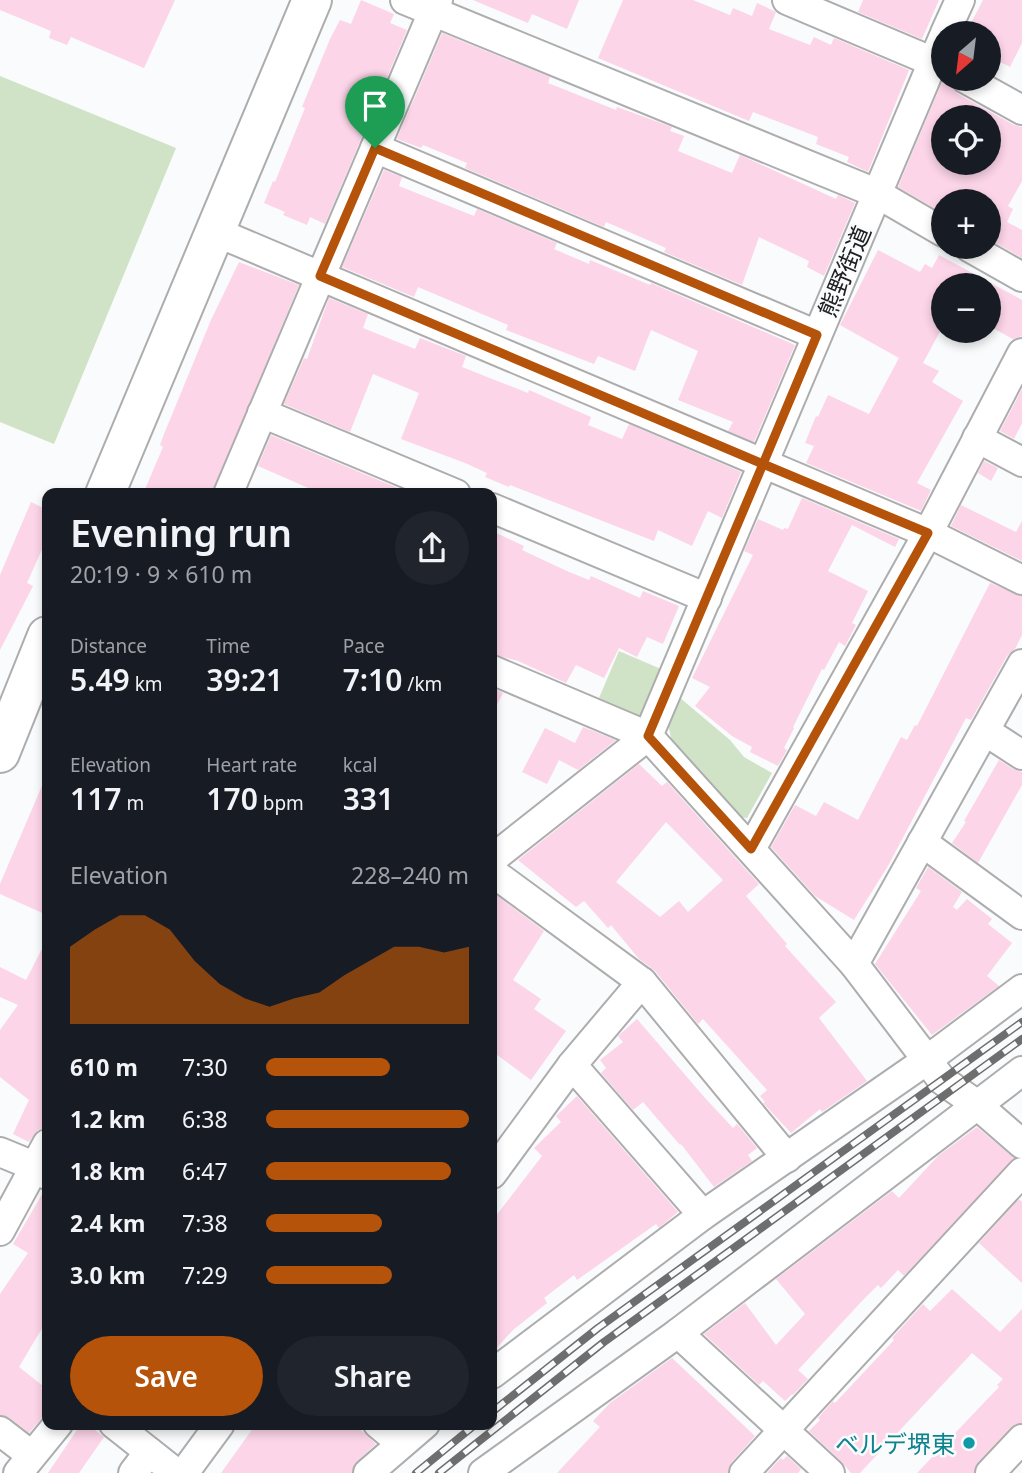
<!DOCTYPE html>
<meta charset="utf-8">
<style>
body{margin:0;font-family:"Noto Sans","Noto Sans JP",sans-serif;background:#20242c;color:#f1f3f6;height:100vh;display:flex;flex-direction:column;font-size:26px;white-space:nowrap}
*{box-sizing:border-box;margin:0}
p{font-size:23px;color:#9ea1a6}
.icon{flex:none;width:38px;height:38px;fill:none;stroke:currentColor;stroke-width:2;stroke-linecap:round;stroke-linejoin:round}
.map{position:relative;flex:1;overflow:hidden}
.drawer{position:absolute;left:42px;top:488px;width:455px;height:942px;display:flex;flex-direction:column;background:#171b24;border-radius:14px;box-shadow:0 4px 10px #0003}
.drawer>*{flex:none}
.needle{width:46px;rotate:208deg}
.fabs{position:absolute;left:931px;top:21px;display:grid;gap:14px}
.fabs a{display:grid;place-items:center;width:70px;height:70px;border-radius:50%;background:#171b24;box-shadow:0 4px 10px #0003;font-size:35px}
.pin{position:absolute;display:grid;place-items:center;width:60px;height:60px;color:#fff;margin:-72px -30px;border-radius:50% 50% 50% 0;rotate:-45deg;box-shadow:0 0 7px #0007}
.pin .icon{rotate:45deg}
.round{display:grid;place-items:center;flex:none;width:74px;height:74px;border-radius:37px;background:#20242c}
.summary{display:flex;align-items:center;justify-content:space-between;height:119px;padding:0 28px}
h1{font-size:38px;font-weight:600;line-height:52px}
.metrics{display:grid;grid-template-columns:repeat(3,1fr);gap:10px;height:119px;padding:7px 28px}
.metrics div{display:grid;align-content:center}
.metrics b{font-size:30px;font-weight:600}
.metrics small{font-size:19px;font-weight:400}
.metrics p{font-size:19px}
.chart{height:196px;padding:14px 28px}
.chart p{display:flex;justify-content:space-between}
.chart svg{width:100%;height:126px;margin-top:7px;fill:#b45309;opacity:.7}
.button{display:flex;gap:14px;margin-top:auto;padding:14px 28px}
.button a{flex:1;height:80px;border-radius:42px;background:#b45309;color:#fff;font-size:28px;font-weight:600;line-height:80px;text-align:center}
.button a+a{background:#20242c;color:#f1f3f6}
ul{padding:0 28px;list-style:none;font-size:23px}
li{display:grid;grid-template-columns:112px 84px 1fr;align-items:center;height:52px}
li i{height:18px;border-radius:9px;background:#b45309}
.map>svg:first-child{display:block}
</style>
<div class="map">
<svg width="1022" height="1473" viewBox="0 0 1022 1473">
<rect width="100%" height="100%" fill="#fafbfc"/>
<g fill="#d0e3c6">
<path d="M0,76L176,148L54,444L0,422Z"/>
<path d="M619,651L668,672L651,711L639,715L599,698Z"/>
<path d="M679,697L730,740L744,757L772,773L747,818L739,817L672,742L668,724Z"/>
</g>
<g fill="#fcd5e8" fill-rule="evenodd">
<path d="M0,0H175L144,68L71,37L67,45L49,38L51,31L0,10Z"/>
<path d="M361,0L394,14L390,23L407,30L325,224L310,217L307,225L283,215L285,212L264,203L273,181L275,182L305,108L302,107L330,39L340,20L351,24Z"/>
<path d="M473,0H579L567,29L532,14L528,23Z"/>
<path d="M623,0H693L730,15L733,8L752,16L757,3L776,12L769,29L810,45L814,37L831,45L834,38L909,70L868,172L847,162L849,157L816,144L818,137L753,112L749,121L598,58Z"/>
<path d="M863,0H939L922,39L858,12Z"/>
<path d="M983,0H1022V43L1010,67L989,56V33H966Z"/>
<path d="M442,33L550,77L548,83L616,110L617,107L672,127L670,131L684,136L678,151L732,173L740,155L836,199L838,195L855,203L824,276L807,267L809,261L759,237L742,285L664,252L666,248L606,222L604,227L465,168L467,163L423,145L421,148L397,139Z"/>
<path d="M948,81L958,94L1014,125L1022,127V181L1008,206L1013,209L1007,222L1022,230V258L989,239V201H943V213L898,187L942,82ZM943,117H989V163H943Z"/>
<path d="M384,170L402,177L399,186L474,216L477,209L557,243L554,249L589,264L590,260L650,285L651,283L795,345L754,442L728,431L733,422L678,400L698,351L651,330L635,371L598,356L594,364L506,330L508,325L418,287L414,297L342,267Z"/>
<path d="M878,250L920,272L925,264L932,268L939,255L1022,300V336L1013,339L989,326V285H943V326L923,363L939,371L932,382L963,401L917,483L931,490L921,511L806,463L814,446L805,443L816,416L818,417L828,395L869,414L899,358L840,325Z"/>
<path d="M239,262L299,285L212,494H143L163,447L160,445L164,434L211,320Z"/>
<path d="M329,298L368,314L363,328L415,349L420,338L466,356L462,367L528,393L529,390L591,417L588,425L622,439L629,424L741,472L722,518L708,511L692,546L658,530L654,541L510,485L509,487L485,477L487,473L465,463L401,439L419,393L373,374L350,432L284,404L304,358L307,359Z"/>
<path d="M1022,389V423L1014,439L1000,431Z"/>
<path d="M271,435L412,494H322L258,466Z"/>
<path d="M984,461L998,468L991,481L978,473Z"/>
<path d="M802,498L899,539L895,547L852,525L828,571L868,591L852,623L856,625L845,646L839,642L824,670L822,669L793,727L794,728L784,748L787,750L778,766L750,752L752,747L732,736L695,706L710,687L692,678L753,555L744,551L758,519L783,530L784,528L788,529Z"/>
<path d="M31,502L47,510V538L27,583L33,586L0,650V575Z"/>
<path d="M961,505L1016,532L1022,521V561L951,526Z"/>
<path d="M492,531L524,546L522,550L569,572L589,580L591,576L640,598L643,591L679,606L663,644L647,637L637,657L619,648L604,678L576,665L566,683L518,661L492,654Z"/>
<path d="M990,583L1022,596V635L1015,649L1007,656L971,720L966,718L888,866L854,920L815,896L771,847L795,805L816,816L824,802L858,820L901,737L907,740L915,725L917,726Z"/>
<path d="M492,688L503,693L492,715Z"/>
<path d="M583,727L616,740L578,770L559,760L547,784L522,772L545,728L575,743Z"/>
<path d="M999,760L1013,769L1022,772V785L978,863L952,843L966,822L964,821Z"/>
<path d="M639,764L662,786L667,782L759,884L746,896L787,944L785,946L836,1002L819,1018L867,1081L822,1112L820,1109L791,1133L763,1103L765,1102L760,1096L767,1090L703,1019L698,1024L655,971L639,959L611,925L608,928L584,901L576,907L518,860ZM666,822L723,880L688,912L679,901L660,917L616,882Z"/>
<path d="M47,774V915L0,894V884Z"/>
<path d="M928,867L962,892L953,907L957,910L967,899L992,919L988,924L1012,943L987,976L999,986L932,1035L875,964L921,891L916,888Z"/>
<path d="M492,892L544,931L513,980L541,999L534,1009L566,1031L531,1080L492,1051Z"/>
<path d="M47,939V1127L38,1130L29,1142L13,1134L29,1100L0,1077V1030L18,1005L0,997V967L26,980Z"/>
<path d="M637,1019L705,1098L733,1128L737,1124L757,1148L748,1155L752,1161L714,1187L681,1144L680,1145L643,1102L633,1110L601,1073L606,1068L600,1060L623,1042L618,1036Z"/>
<path d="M577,1096L678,1212L659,1228L656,1224L577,1280L574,1275L544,1298L547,1303L513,1330L492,1353V1221L542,1156L534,1148L561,1122L556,1116Z"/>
<path d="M977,1127L1014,1158L904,1276L898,1270L881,1288L878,1285L862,1301L798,1370L808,1379L793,1395L792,1394L785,1401L763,1381L759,1385L704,1334L745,1303L776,1345L805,1314L776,1279L892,1191L899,1198L938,1156Z"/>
<path d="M44,1191H47V1320L19,1367L43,1386L41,1388L47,1393V1412L29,1433L10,1418L0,1415V1294L28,1253L13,1244Z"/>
<path d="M1019,1199L1022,1202V1283L979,1243Z"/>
<path d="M952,1289L1000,1332L1022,1309V1423L1010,1428L978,1462L974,1473H917L999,1387L997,1385L1003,1379L972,1353L860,1473H851L841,1461L809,1431L820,1420L818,1418L833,1401L835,1403L894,1340L892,1338L923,1304L930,1311Z"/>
<path d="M672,1358L755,1436L732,1462L728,1473H557L600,1427L593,1421L610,1403Z"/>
<path d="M81,1424H87L104,1437L79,1473H48Z"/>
<path d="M256,1424H354L376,1444L357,1461L352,1473H221Z"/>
<path d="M787,1456L801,1469L798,1473H767L781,1458L783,1460Z"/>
</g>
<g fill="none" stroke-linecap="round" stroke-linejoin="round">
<defs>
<g id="street">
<path d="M405,0L876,193L943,232"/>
<path d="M787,0L943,66"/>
<path d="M945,33L960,0"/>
<path d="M966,79L1022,110"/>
<path d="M375,148L817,335"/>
<path d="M216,232L928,533L1022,580"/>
<path d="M969,247L1022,277"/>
<path d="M262,413L456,494"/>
<path d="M977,438L1022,462"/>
<path d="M228,494L438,0"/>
<path d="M492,508L707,598"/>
<path d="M492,670L648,736L854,964L927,1060L1022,989"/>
<path d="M985,731L1022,755"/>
<path d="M922,842L1022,915"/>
<path d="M751,849L928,533L1022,353"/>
<path d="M492,859L648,736L943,38"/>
<path d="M492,872L642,982L787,1158"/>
<path d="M854,964L1022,664"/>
<path d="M572,1065L703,1215"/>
<path d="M0,1152L34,1166L47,1175"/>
<path d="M492,1174L572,1065L642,982"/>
<path d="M0,1231L47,1144"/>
<path d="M678,1333L830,1473"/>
<path d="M492,1374L703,1215L927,1060L942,1080L976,1104L1022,1144"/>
<path d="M114,1424L176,1473"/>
<path d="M378,1424L401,1443"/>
<path d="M0,1431L31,1455"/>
<path d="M18,1473L58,1424"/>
<path d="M133,1473L149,1452"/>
<path d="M184,1473L220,1424"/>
<path d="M368,1473L425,1424"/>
<path d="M483,1473L678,1333L1022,1071"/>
<path d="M744,1473L1022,1172"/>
<path d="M990,1473L1022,1439"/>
</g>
<g id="secondary">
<path d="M105,494L312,0"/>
<path d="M0,753L47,636"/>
</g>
</defs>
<use href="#street" stroke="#adadae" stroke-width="32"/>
<use href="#secondary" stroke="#adadae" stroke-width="42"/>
<use href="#street" stroke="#fff" stroke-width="28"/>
<use href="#secondary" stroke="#fff" stroke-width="38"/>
<defs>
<g id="rail">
<path d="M492,1412L598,1328L1022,1022"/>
<path d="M416,1473L476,1424"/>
<path d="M439,1473L604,1342L1022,1039"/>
</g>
</defs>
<use href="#rail" stroke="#6e6e6f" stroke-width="8"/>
<use href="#rail" stroke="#fafbfc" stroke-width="5" stroke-dasharray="16" stroke-linecap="butt"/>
</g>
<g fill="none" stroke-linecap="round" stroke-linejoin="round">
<defs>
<path id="route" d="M375,148L320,276L763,464L648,736L751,849L928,533L763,464L817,335L375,148"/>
</defs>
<use href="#route" stroke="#fff" stroke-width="14"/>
<use href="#route" stroke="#b45309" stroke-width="9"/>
</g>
<circle fill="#0f9aa8" stroke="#fafbfc" stroke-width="2.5" cx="969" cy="1443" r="7"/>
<g text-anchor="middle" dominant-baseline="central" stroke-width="5" stroke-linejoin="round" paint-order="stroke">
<g font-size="24" fill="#212122" stroke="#fafbfc">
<text transform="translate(844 271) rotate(-67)">熊野街道</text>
</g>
<g font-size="24" fill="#0d838f" stroke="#fafbfc" text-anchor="end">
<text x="955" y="1443">ベルデ堺東</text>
</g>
</g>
</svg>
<div class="fabs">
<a><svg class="needle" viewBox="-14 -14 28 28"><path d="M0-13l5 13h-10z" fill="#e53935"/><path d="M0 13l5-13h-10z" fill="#9ea1a6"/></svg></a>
<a><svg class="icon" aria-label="locate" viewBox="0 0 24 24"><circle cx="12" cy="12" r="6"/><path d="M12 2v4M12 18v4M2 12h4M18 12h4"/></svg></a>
<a>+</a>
<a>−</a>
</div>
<div class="pin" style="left:375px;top:148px;background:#1e9e55"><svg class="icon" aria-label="arrive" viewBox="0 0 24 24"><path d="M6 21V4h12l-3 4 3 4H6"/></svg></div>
<section class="drawer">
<div class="summary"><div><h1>Evening run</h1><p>20:19 · 9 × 610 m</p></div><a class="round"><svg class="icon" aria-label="share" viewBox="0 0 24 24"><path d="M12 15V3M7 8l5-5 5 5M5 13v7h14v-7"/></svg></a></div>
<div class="metrics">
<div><p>Distance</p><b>5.49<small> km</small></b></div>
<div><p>Time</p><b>39:21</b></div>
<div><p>Pace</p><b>7:10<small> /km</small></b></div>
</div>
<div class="metrics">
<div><p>Elevation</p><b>117<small> m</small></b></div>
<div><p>Heart rate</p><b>170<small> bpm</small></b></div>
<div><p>kcal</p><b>331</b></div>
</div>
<div class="chart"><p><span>Elevation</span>228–240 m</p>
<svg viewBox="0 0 160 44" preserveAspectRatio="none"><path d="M0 44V17L10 11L20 6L30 6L40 11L50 22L60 30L70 35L80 38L90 35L100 33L110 27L120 22L130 17L140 17L150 19L160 17V44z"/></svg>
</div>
<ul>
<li><b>610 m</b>7:30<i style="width:61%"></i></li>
<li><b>1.2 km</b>6:38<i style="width:100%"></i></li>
<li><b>1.8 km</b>6:47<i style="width:91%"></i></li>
<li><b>2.4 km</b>7:38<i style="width:57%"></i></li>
<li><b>3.0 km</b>7:29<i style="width:62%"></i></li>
</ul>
<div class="button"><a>Save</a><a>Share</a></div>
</section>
</div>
